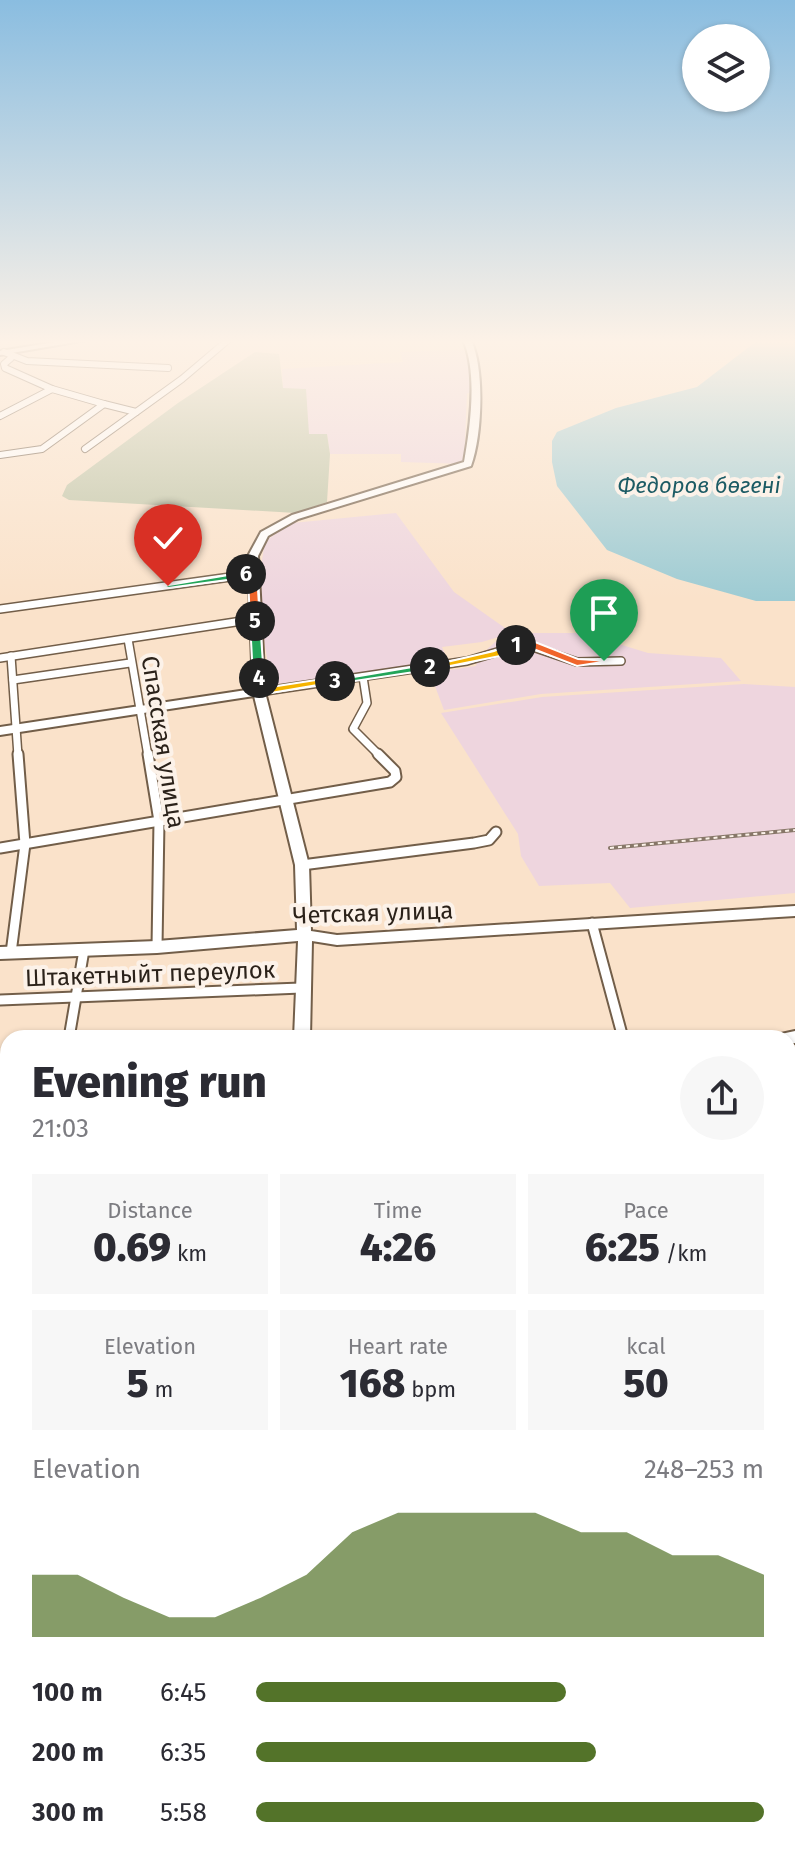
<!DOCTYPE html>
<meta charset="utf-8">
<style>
body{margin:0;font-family:"Fira Sans",sans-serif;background:#f7f7f7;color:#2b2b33;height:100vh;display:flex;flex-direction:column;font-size:30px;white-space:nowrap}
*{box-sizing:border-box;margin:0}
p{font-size:26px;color:#7c7c81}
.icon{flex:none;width:44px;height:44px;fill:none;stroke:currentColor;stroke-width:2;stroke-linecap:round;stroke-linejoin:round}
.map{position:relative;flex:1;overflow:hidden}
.panel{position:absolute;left:0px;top:1030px;width:796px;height:830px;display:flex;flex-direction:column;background:#fff;border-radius:24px 24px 0 0;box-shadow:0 2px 6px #0004}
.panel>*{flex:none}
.fabs{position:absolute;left:682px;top:24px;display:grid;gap:16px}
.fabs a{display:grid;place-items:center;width:88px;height:88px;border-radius:50%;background:#fff;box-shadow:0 2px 6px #0004;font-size:40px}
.pin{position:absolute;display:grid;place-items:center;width:68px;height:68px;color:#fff;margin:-82px -34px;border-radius:50% 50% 50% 0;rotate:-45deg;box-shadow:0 0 8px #0007}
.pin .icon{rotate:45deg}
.km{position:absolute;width:40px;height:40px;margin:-20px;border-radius:50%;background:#222;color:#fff;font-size:22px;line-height:40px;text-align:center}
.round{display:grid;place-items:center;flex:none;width:84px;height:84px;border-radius:42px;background:#f7f7f7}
.head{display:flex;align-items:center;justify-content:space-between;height:136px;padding:0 32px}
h1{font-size:44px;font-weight:800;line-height:60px}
.figures{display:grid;grid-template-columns:repeat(3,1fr);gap:12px;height:136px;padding:8px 32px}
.figures div{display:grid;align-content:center;border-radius:0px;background:#f7f7f7;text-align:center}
.figures b{font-size:40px;font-weight:800}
.figures small{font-size:22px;font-weight:400}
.figures p{font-size:22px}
.chart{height:224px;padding:16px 32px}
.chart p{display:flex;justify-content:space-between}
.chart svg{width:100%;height:144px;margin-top:8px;fill:#537329;opacity:.7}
ul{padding:0 32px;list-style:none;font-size:26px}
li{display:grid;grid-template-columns:128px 96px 1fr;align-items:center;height:60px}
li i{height:20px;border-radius:10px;background:#537329}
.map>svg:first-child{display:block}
</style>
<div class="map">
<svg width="795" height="1859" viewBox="0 0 795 1859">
<rect width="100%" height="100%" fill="#fae2ca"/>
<g fill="#eed5de">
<path d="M470,349L472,391L467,394L464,464L401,462V454H330L327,434L309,435L283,388L282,369L403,362L400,352Z"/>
<path d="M396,513L454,592L512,633L482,642L442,647L448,661L271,685L257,592L265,541L292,523Z"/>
<path d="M534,633H583L648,653L721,658L741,681L541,694L444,710L430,673L476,666L478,658L495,642Z"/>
<path d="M744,684L795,687V893L630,908L610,883L539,886L521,856L518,834L441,713L542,697Z"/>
</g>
<path fill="#bfc5a7" d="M255,352L279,354L283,388L306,389L309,434H327L330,454L327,502L296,513L69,500L62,496L67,485L178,403Z"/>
<path fill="#9dcbd3" d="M758,340H795V601H756L677,579L607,550L557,486L552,462V441L557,432L616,408L697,387Z"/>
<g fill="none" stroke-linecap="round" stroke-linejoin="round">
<defs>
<g id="street-far4">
<path d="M4,352L27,361L168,368"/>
<path d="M104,404L136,412"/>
<path d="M0,416L52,389L5,368L4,364L11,358"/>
<path d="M85,449L182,379L228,340"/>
<path d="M0,455L42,449L104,404L52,389"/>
</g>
<g id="street-far3">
<path d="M0,609L252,574"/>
<path d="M128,639L148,756"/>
<path d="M11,656L18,756"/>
<path d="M0,658L255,619"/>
<path d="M363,677L367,703L353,729L380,756"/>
<path d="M13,680L130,663"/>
<path d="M259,692L467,661L524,644L577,662L621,661"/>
</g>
<g id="street-far2">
<path d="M148,754L159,821L157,947"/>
<path d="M0,848L390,782L396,777L395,771L378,754"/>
<path d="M302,865L474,843L489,840L496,832"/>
<path d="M592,923L623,1038"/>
<path d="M11,953L25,844L18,754"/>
<path d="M0,1000L301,988"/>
<path d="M69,1038L84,950"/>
</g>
<g id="street-far1">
<path d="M0,1137L8,1136"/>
<path d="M788,1195H795"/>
<path d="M0,1236L8,1235"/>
<path d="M0,1352L8,1351"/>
</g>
<g id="street">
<path d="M0,1462L8,1412"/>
<path d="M788,1568H795"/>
<path d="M788,1677L795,1689"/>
<path d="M788,1756L795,1751"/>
<path d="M0,1759L8,1754"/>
<path d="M271,1859L283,1852"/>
<path d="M640,1859L652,1852"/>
</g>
<g id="secondary">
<path d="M67,340H87L0,355V351Z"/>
<path d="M463,340H471C485,369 482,436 471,466L298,519L268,536L258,556L265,692L309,865L311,931L337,935L795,906V916L337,945L312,941L310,1038H294L298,941L157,953L0,959V947L157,941L297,930L295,865L254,696L0,735V727L253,689L248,556L261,532L292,515L464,462C470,428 478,373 463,340Z"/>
<path d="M795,1031V1043L788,1044V1038H778L781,1034Z"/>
<path d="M8,1071V1085L0,1086V1072Z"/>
<path d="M795,1422V1442L788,1443V1423Z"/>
<rect x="0" y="1464" width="8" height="20"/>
<path d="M443,1852H467L470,1859H446Z"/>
</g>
</defs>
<use href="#street-far4" stroke="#725e49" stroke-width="8"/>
<use href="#street-far3" stroke="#725e49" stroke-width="10"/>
<use href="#street-far2" stroke="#725e49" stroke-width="13"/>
<use href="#street-far1" stroke="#725e49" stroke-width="15"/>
<use href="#street" stroke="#725e49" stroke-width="18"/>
<use href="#secondary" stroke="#725e49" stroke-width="4"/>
<use href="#street-far4" stroke="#fff" stroke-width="6"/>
<use href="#street-far3" stroke="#fff" stroke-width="7"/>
<use href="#street-far2" stroke="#fff" stroke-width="9"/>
<use href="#street-far1" stroke="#fff" stroke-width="11"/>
<use href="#street" stroke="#fff" stroke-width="14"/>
<use href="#secondary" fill="#fff" fill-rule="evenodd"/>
<defs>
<path id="rail" d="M610,848L795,830"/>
</defs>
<use href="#rail" stroke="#877768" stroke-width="4"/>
<use href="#rail" stroke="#fcf2e9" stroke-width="2" stroke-dasharray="4" stroke-linecap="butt"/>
</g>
<linearGradient id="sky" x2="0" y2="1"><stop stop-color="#8abde0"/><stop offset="0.57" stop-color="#fdf2e7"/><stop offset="1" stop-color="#fdf2e7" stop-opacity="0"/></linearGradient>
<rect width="795" height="600" fill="url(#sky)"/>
<path fill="#f0652b" stroke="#fff" stroke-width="2" d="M516,642H535L578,659L609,661L577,666L531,648L512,647Z"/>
<path fill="#f5b400" stroke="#fff" stroke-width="2" d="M512,643L521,645L500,656L430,670L425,667L494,651Z"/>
<path fill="#22a559" stroke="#fff" stroke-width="2" d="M430,664L434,669L335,684L330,681Z"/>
<path fill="#f5b400" stroke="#fff" stroke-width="2" d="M255,676H262L264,688L335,677L341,681L259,695L254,692Z"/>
<path fill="#22a559" stroke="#fff" stroke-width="2" d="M255,618L260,621L264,678L259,682L253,678L250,621Z"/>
<path fill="#f0652b" stroke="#fff" stroke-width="2" d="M252,571L257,574L260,621L255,624L250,621L248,577L241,574Z"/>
<path fill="#22a559" stroke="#fff" stroke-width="2" d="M246,572L249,577L168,588L163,586Z"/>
<g text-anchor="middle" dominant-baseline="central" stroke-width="8" stroke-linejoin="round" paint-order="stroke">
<g font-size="22" font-style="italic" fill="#1c5b64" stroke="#fcf2e9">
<text x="699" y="485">Федоров бөгені</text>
</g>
<g font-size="24" fill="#2b221a" stroke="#fcf2e9">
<text transform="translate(163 742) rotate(81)">Спасская улица</text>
<text transform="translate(373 913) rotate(-2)">Четская улица</text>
<text transform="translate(150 974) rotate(-2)">Штакетныйт переулок</text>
</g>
</g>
</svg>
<div class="fabs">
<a><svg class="icon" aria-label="layers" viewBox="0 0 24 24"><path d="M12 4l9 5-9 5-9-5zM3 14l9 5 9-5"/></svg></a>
</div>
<div class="pin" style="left:604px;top:661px;background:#1e9e55"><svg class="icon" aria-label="arrive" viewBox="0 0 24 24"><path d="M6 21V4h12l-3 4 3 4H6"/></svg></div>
<div class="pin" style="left:168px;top:586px;background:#d93025"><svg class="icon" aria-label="check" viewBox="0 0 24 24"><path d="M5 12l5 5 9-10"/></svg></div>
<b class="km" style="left:516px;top:645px">1</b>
<b class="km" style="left:430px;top:667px">2</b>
<b class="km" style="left:335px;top:681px">3</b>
<b class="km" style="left:259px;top:678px">4</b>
<b class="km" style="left:255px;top:621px">5</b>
<b class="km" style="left:246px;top:574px">6</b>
<section class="panel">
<div class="head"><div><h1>Evening run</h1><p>21:03</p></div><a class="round"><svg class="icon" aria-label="share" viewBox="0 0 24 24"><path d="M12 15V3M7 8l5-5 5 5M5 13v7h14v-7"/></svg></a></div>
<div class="figures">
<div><p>Distance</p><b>0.69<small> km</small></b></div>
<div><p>Time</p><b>4:26</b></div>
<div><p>Pace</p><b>6:25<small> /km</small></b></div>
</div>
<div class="figures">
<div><p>Elevation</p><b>5<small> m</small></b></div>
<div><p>Heart rate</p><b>168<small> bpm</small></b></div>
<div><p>kcal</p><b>50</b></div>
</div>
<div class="chart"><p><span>Elevation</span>248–253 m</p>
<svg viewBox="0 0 160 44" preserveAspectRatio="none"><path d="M0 44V25L10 25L20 32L30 38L40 38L50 32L60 25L70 12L80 6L90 6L100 6L110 6L120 12L130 12L140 19L150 19L160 25V44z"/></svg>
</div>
<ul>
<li><b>100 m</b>6:45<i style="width:61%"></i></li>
<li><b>200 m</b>6:35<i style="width:67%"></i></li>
<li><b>300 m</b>5:58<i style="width:100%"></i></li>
</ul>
</section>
</div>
